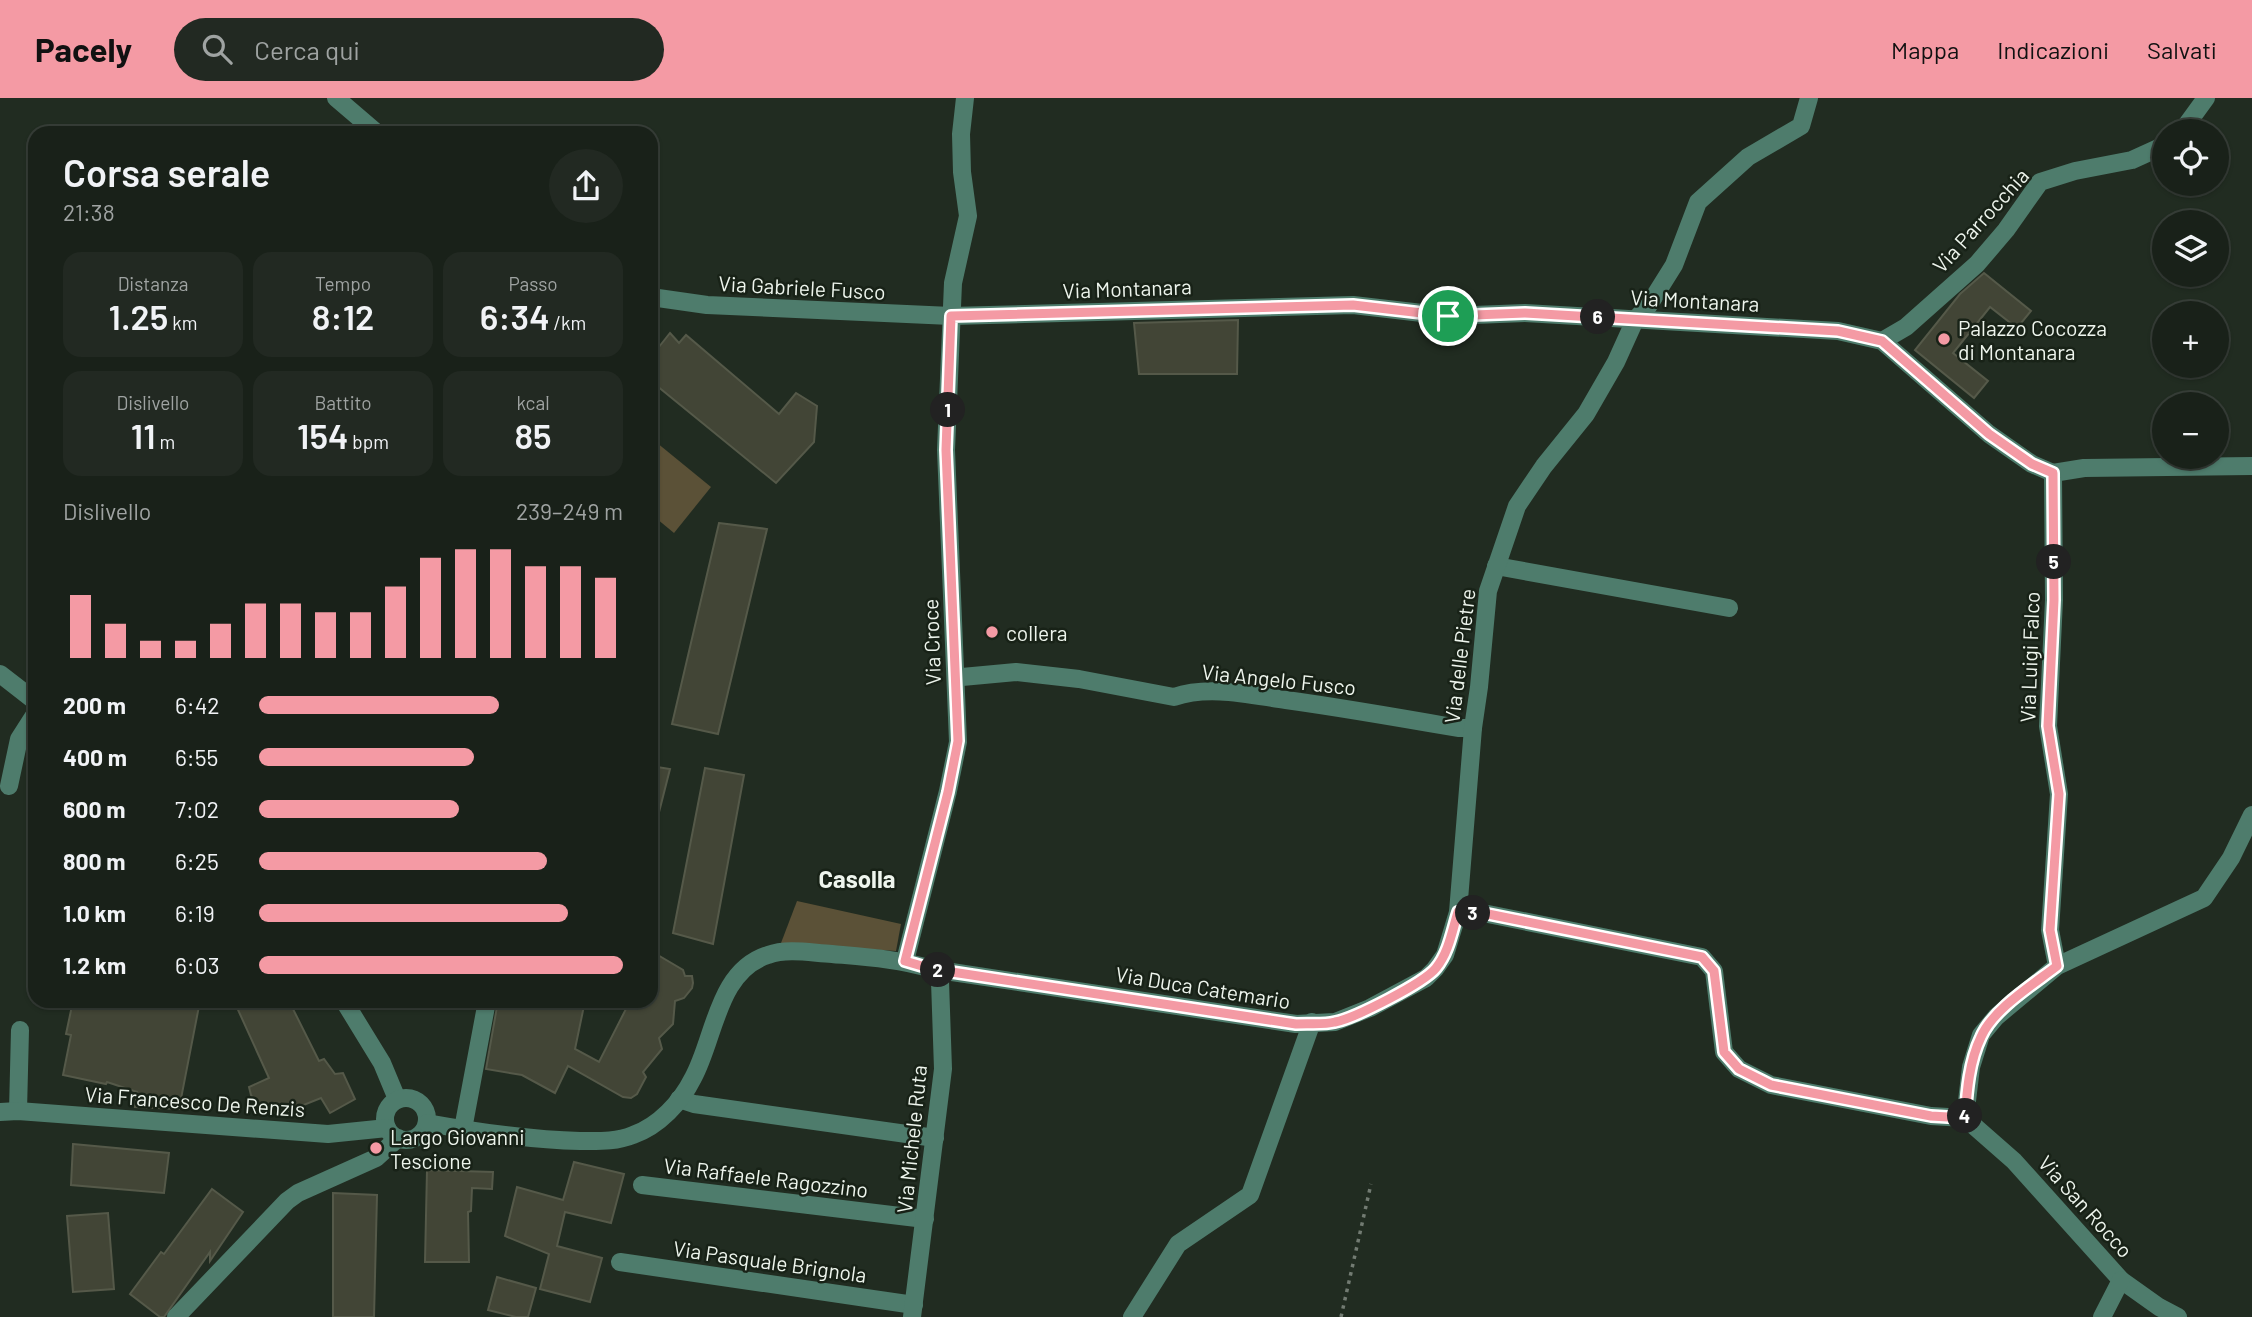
<!DOCTYPE html>
<html lang="it">
<meta charset="utf-8">
<style>
body{margin:0;font-family:Barlow,sans-serif;background:#222922;color:#f1f3f6;height:100vh;display:flex;flex-direction:column;font-size:26px;white-space:nowrap}
*{box-sizing:border-box;margin:0}
p{font-size:23px;color:#9fa3a2}
.icon{flex:none;width:38px;height:38px;fill:none;stroke:currentColor;stroke-width:2;stroke-linecap:round;stroke-linejoin:round}
.map{position:relative;flex:1;overflow:hidden}
.drawer{position:absolute;left:28px;top:28px;width:630px;height:882px;display:flex;flex-direction:column;background:#192119;border-radius:21px;box-shadow:0 2px 5px #0004,0 0 0 2px #373e38}
.drawer>*{flex:none}
.controls{position:absolute;left:2152px;top:21px;display:grid;gap:14px}
.controls a{display:grid;place-items:center;width:77px;height:77px;border-radius:50%;background:#192119;box-shadow:0 2px 5px #0004,0 0 0 2px #373e38;font-size:35px}
.pin{position:absolute;display:grid;place-items:center;width:60px;height:60px;color:#fff;margin:-30px;border:4px solid #fff;border-radius:50%;box-shadow:0 2px 7px #0007}
.km{position:absolute;width:35px;height:35px;margin:-18px;border-radius:50%;background:#222;color:#fff;font-size:19px;line-height:35px;text-align:center}
.round{display:grid;place-items:center;flex:none;width:74px;height:74px;border-radius:37px;background:#222922}
.head{display:flex;align-items:center;justify-content:space-between;height:119px;padding:0 35px}
h1{font-size:38px;font-weight:600;line-height:52px}
.figures{display:grid;grid-template-columns:repeat(3,1fr);gap:10px;height:119px;padding:7px 35px}
.figures div{display:grid;align-content:center;border-radius:18px;background:#222922;text-align:center}
.figures b{font-size:35px;font-weight:600}
.figures small{font-size:19px;font-weight:400}
.figures p{font-size:19px}
.chart{height:196px;padding:14px 35px}
.chart p{display:flex;justify-content:space-between}
.chart svg{width:100%;height:126px;margin-top:7px;stroke:#f49aa4;stroke-width:6}
ul{padding:0 35px;list-style:none;font-size:23px}
li{display:grid;grid-template-columns:112px 84px 1fr;align-items:center;height:52px}
li i{height:18px;border-radius:9px;background:#f49aa4}
header{display:flex;align-items:center;gap:42px;box-sizing:border-box;height:98px;padding:0 35px;background:#f49aa4;color:#111}
header strong{font-size:33px}
nav{display:flex;gap:38px;margin-inline-start:auto;font-size:24px}
.search{width:490px;height:63px;background:#222922;display:flex;align-items:center;gap:18px;box-sizing:border-box;padding:0 24px;border-radius:38px;color:#9fa3a2;font-size:26px}
.map>svg:first-child{display:block}
</style>
<header>
<strong>Pacely</strong>
<div class="search"><svg class="icon" aria-label="search" viewBox="0 0 24 24"><circle cx="10" cy="10" r="6"/><path d="M15 15l6 6"/></svg>Cerca qui</div>
<nav><a>Mappa</a><a>Indicazioni</a><a>Salvati</a></nav>
</header>
<div class="map">
<svg width="2252" height="1219" viewBox="0 0 2252 1219">
<rect width="100%" height="100%" fill="#212c21"/>
<g fill="#5b5137">
<path d="M651,340L711,389L674,435L651,416Z"/>
<path d="M797,803L901,826L896,853L781,845Z"/>
</g>
<g fill="#424536" stroke="#555949" stroke-width="2">
<path d="M1984,175L2031,213L2017,230L1990,209L1953,255L1988,283L1974,300L1915,252L1960,196Z"/>
<path d="M1238,222L1237,276H1139L1134,225Z"/>
<path d="M670,235L679,245L686,237L779,316L796,295L817,308L814,344L776,385L651,283V259Z"/>
<path d="M719,425L767,431L718,636L672,626Z"/>
<path d="M651,668L670,671L657,722L651,721Z"/>
<path d="M705,670L744,677L713,846L673,835Z"/>
<path d="M651,853L683,872L685,878H692L693,885L692,890L684,900L675,903L673,926L659,940L662,951L643,974L646,979L637,996L631,1000L623,999L568,968L555,995L522,977L486,971L498,903H585L575,951L599,964L630,903H651Z"/>
<path d="M73,903H200L179,1011L135,1009L137,994L107,984L106,986L63,977L71,937L66,936Z"/>
<path d="M234,903H289L319,963L324,961L335,976L343,975L355,1001L330,1015L321,1000L281,1016L262,1013L251,997L249,989L269,980Z"/>
<path d="M73,1046L169,1055L164,1095L71,1087Z"/>
<path d="M574,1064L624,1076L611,1125L565,1114L557,1148L602,1160L590,1204L540,1191L549,1156L505,1138L517,1089L563,1102Z"/>
<path d="M427,1072L493,1074L492,1091L472,1090L471,1113L468,1114L469,1164H425Z"/>
<path d="M212,1091L243,1114L210,1163V1154L164,1219H160L130,1196L161,1154L164,1156Z"/>
<path d="M333,1095L377,1097L374,1219H333Z"/>
<path d="M108,1115L114,1191L73,1194L67,1118Z"/>
<path d="M497,1179L536,1190L528,1219H516L488,1212Z"/>
</g>
<g fill="none" stroke-linecap="round" stroke-linejoin="round">
<path stroke="#727b72" stroke-width="3.5" stroke-dasharray="3.5 5" stroke-linecap="butt" d="M1341,1219L1371,1086"/>
<g stroke="#4e7c6c" stroke-width="18">
<path d="M336,0L377,35"/>
<path d="M2182,33L2206,0"/>
<path d="M651,199L707,207L951,218L1353,207L1448,218L1525,215L1838,233L1882,243L1989,336L2032,366L2053,375"/>
<path d="M1882,243L1906,229L1977,166L2006,132L2040,84L2075,73L2132,62L2165,47"/>
<path d="M2053,375L2054,502L2048,628L2059,696L2050,832L2057,868"/>
<path d="M2053,375L2084,370L2252,368"/>
<path d="M1496,468L1729,510"/>
<path d="M0,576L35,603"/>
<path d="M956,582L962,579L1016,574L1079,581L1174,599C1209,587 1250,597 1286,602C1344,610 1401,620 1458,630H1473"/>
<path d="M9,688L19,641L35,616"/>
<path d="M1458,814L1483,815L1702,859L1714,873L1724,954L1739,971L1771,987L1931,1018L1965,1020"/>
<path d="M905,863L948,693L958,644L946,352L953,185L968,118L962,74L961,36L965,0"/>
<path d="M344,903L382,965L397,1001"/>
<circle cx="406" cy="1021" r="21"/>
<path d="M679,1001L694,1006L935,1040"/>
<path d="M18,1013L20,932"/>
<path d="M0,1014L18,1013L328,1036L387,1030"/>
<path d="M1965,1020L1971,969L1981,937L1996,919L2057,868L2204,800L2231,760L2252,717"/>
<path d="M1965,1020L2014,1063L2121,1182L2159,1209L2178,1219"/>
<path d="M427,1025C477,1034 529,1042 580,1043C598,1043 616,1044 633,1037C659,1028 681,1004 693,980C715,940 717,873 768,857C788,850 811,855 832,856C866,859 899,861 932,871L1296,926L1335,924L1370,910L1426,880L1435,871L1445,857L1458,814L1473,630L1479,589L1488,493L1517,408L1544,368L1586,316L1616,264L1635,222L1649,207L1674,167L1698,104L1748,59L1801,28L1809,0"/>
<path d="M463,1031L487,903"/>
<path d="M642,1087L925,1121"/>
<path d="M620,1164L914,1207"/>
<path d="M176,1219L287,1103L298,1095L376,1060L398,1040"/>
<path d="M912,1219L943,971L940,883L932,871"/>
<path d="M1132,1219L1178,1146L1250,1097L1312,924"/>
<path d="M2102,1219L2121,1182"/>
</g>
</g>
<g fill="none" stroke-linecap="round" stroke-linejoin="round">
<defs>
<path id="route" d="M1353,207L1448,218L1525,215L1838,233L1882,243L1989,336L2032,366L2053,375L2054,502L2048,628L2059,696L2050,832L2057,868C2034,886 1993,911 1981,939C1969,964 1967,993 1965,1020L1931,1018L1771,987L1739,971L1724,954L1714,873L1702,859L1483,815L1458,814C1452,833 1449,854 1436,870C1424,885 1355,920 1335,924C1323,927 1309,925 1296,926L932,871L905,863L948,694L958,643L946,352L951,218Z"/>
</defs>
<use href="#route" stroke="#fff" stroke-width="14"/>
<use href="#route" stroke="#f49aa4" stroke-width="9"/>
</g>
<g fill="#f49aa4" stroke="#182217" stroke-width="2.5">
<circle cx="1944" cy="241" r="7"/>
<circle cx="992" cy="534" r="7"/>
<circle cx="376" cy="1050" r="7"/>
</g>
<g text-anchor="middle" dominant-baseline="central" stroke-width="5" stroke-linejoin="round" paint-order="stroke">
<g font-size="21" fill="#eef5ed" stroke="#182217">
<text transform="translate(1980 122) rotate(-48)">Via Parrocchia</text>
<text transform="translate(802 189) rotate(3)">Via Gabriele Fusco</text>
<text transform="translate(1127 190) rotate(-2)">Via Montanara</text>
<text transform="translate(1695 202) rotate(3)">Via Montanara</text>
<text transform="translate(931 544) rotate(-92)">Via Croce</text>
<text transform="translate(1459 558) rotate(-83)">Via delle Pietre</text>
<text transform="translate(2029 559) rotate(-88)">Via Luigi Falco</text>
<text transform="translate(1279 581) rotate(6)">Via Angelo Fusco</text>
<text transform="translate(1203 889) rotate(9)">Via Duca Catemario</text>
<text transform="translate(195 1003) rotate(4)">Via Francesco De Renzis</text>
<text transform="translate(911 1041) rotate(-84)">Via Michele Ruta</text>
<text transform="translate(766 1079) rotate(7)">Via Raffaele Ragozzino</text>
<text transform="translate(2086 1108) rotate(48)">Via San Rocco</text>
<text transform="translate(770 1163) rotate(8)">Via Pasquale Brignola</text>
</g>
<g font-size="21" fill="#eef5ed" stroke="#182217" text-anchor="start">
<text x="1958" y="229">Palazzo Cocozza<tspan x="1958" dy="24">di Montanara</tspan></text>
<text x="1006" y="534">collera</text>
<text x="390" y="1038">Largo Giovanni<tspan x="390" dy="24">Tescione</tspan></text>
</g>
<g font-size="24" font-weight="bold" fill="#eef5ed" stroke="#182217">
<text x="857" y="780">Casolla</text>
</g>
</g>
</svg>
<div class="controls">
<a><svg class="icon" aria-label="locate" viewBox="0 0 24 24"><circle cx="12" cy="12" r="6"/><path d="M12 2v4M12 18v4M2 12h4M18 12h4"/></svg></a>
<a><svg class="icon" aria-label="layers" viewBox="0 0 24 24"><path d="M12 4l9 5-9 5-9-5zM3 14l9 5 9-5"/></svg></a>
<a>+</a>
<a>−</a>
</div>
<div class="pin" style="left:1448px;top:218px;background:#1e9e55"><svg class="icon" aria-label="arrive" viewBox="0 0 24 24"><path d="M6 21V4h12l-3 4 3 4H6"/></svg></div>
<b class="km" style="left:948px;top:312px">1</b>
<b class="km" style="left:938px;top:872px">2</b>
<b class="km" style="left:1473px;top:815px">3</b>
<b class="km" style="left:1965px;top:1018px">4</b>
<b class="km" style="left:2054px;top:464px">5</b>
<b class="km" style="left:1598px;top:219px">6</b>
<section class="drawer">
<div class="head"><div><h1>Corsa serale</h1><p>21:38</p></div><a class="round"><svg class="icon" aria-label="share" viewBox="0 0 24 24"><path d="M12 15V3M7 8l5-5 5 5M5 13v7h14v-7"/></svg></a></div>
<div class="figures">
<div><p>Distanza</p><b>1.25<small> km</small></b></div>
<div><p>Tempo</p><b>8:12</b></div>
<div><p>Passo</p><b>6:34<small> /km</small></b></div>
</div>
<div class="figures">
<div><p>Dislivello</p><b>11<small> m</small></b></div>
<div><p>Battito</p><b>154<small> bpm</small></b></div>
<div><p>kcal</p><b>85</b></div>
</div>
<div class="chart"><p><span>Dislivello</span>239–249 m</p>
<svg viewBox="0 0 160 44" preserveAspectRatio="none"><path d="M5 44V22M15 44V32M25 44V38M35 44V38M45 44V32M55 44V25M65 44V25M75 44V28M85 44V28M95 44V19M105 44V9M115 44V6M125 44V6M135 44V12M145 44V12M155 44V16"/></svg>
</div>
<ul>
<li><b>200 m</b>6:42<i style="width:66%"></i></li>
<li><b>400 m</b>6:55<i style="width:59%"></i></li>
<li><b>600 m</b>7:02<i style="width:55%"></i></li>
<li><b>800 m</b>6:25<i style="width:79%"></i></li>
<li><b>1.0 km</b>6:19<i style="width:85%"></i></li>
<li><b>1.2 km</b>6:03<i style="width:100%"></i></li>
</ul>
</section>
</div>
